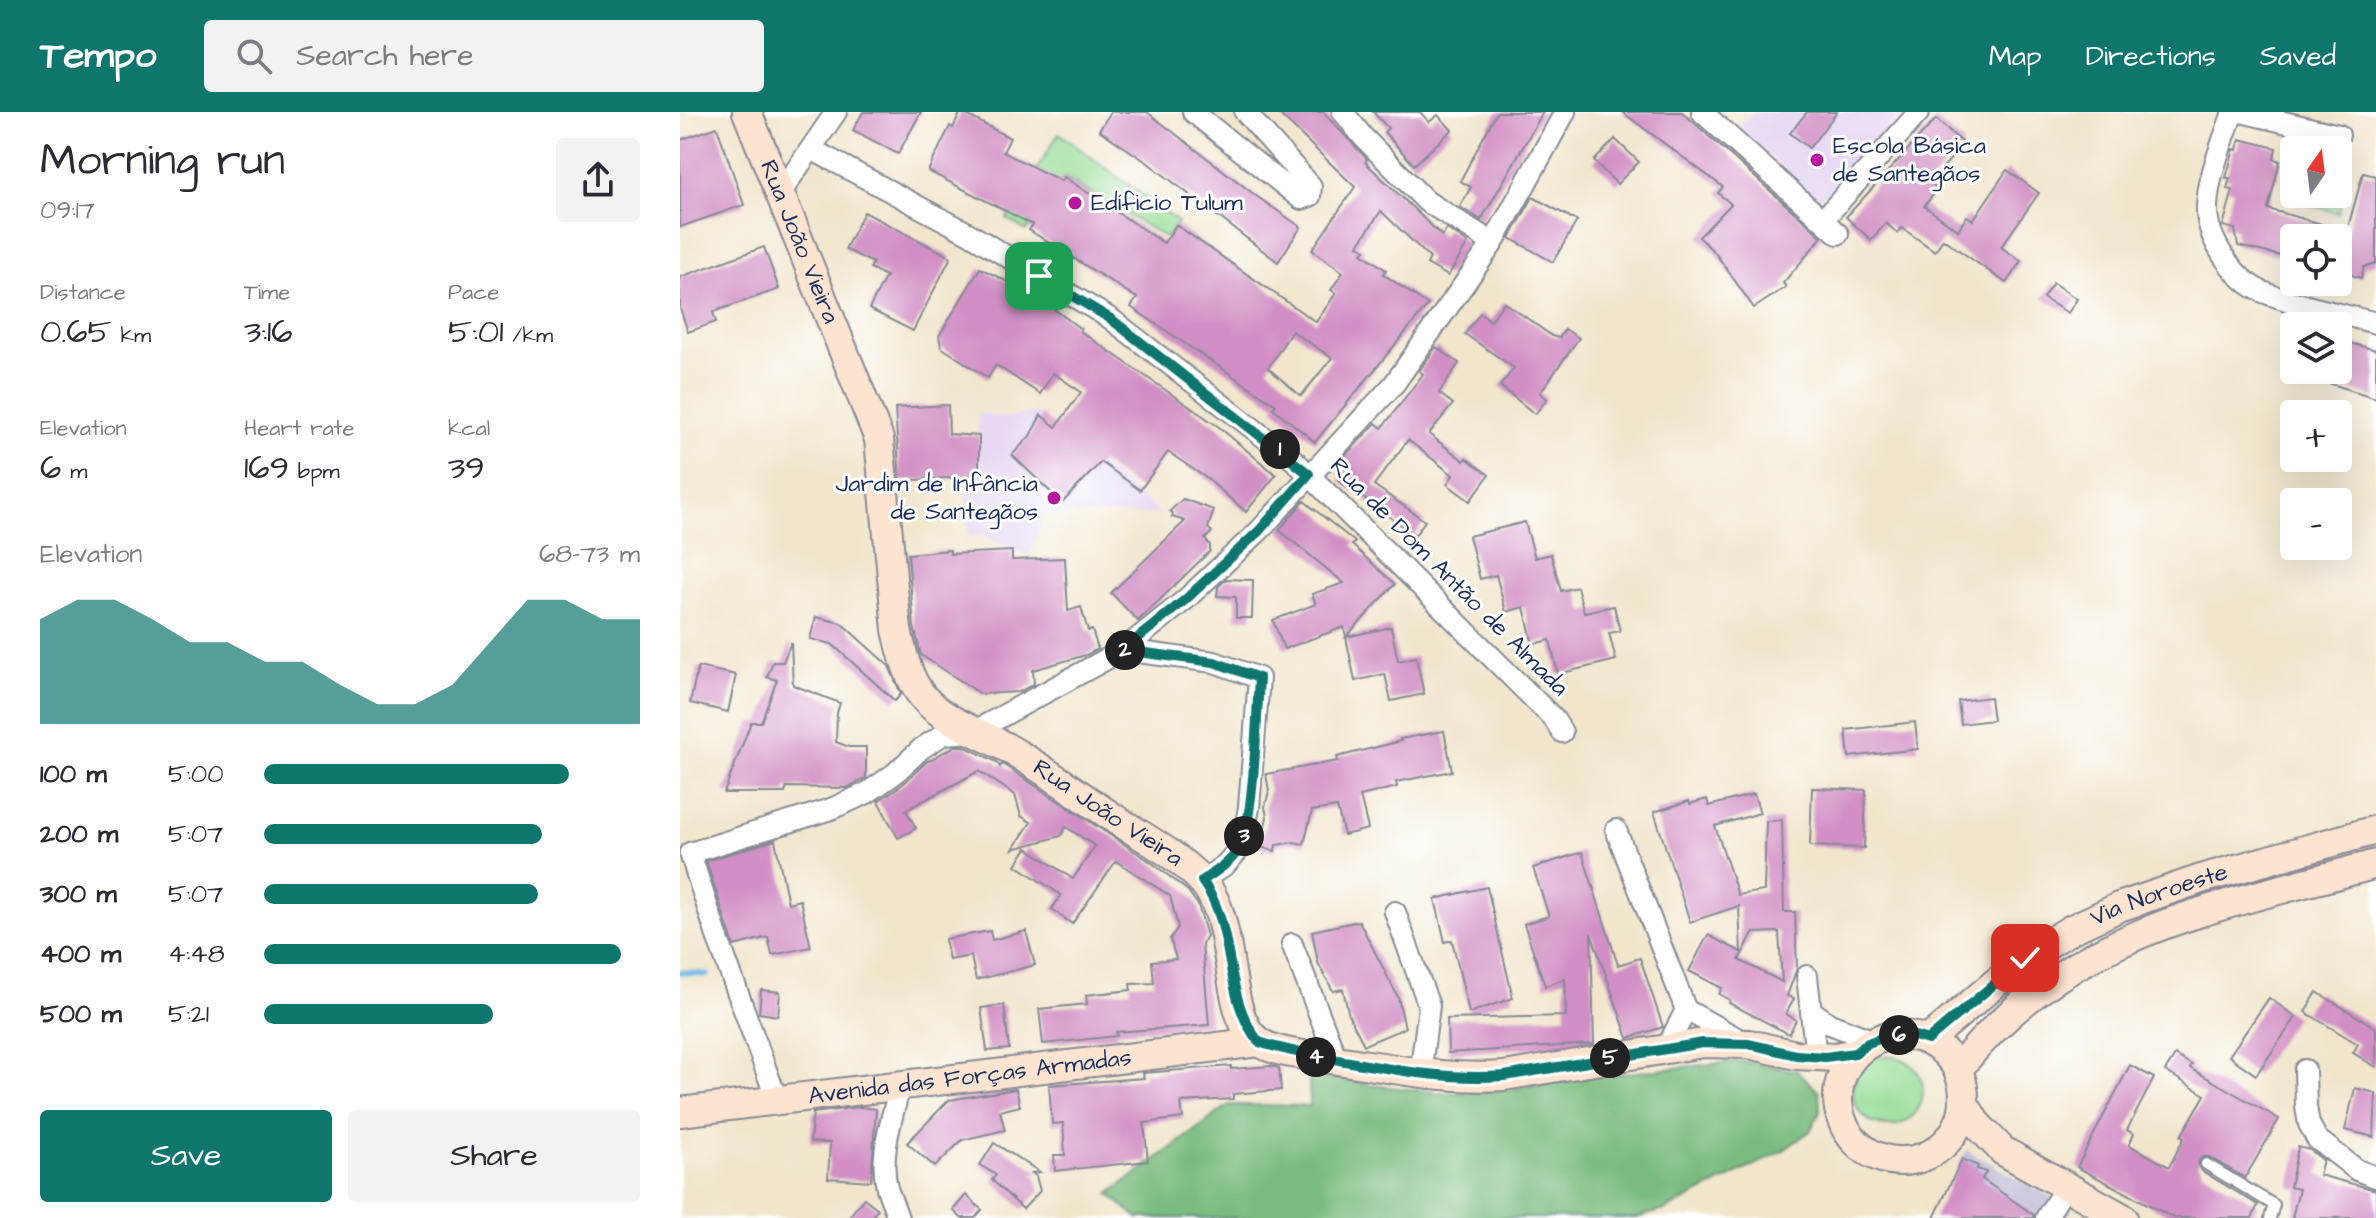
<!DOCTYPE html>
<meta charset="utf-8">
<style>
body{margin:0;font-family:"Architects Daughter",sans-serif;background:#f2f2f3;color:#2b2b33;height:100vh;display:flex;flex-direction:column;font-size:30px;white-space:nowrap}
*{box-sizing:border-box;margin:0}
p{font-size:26px;color:#7c7c81}
.icon{flex:none;width:44px;height:44px;fill:none;stroke:currentColor;stroke-width:2;stroke-linecap:round;stroke-linejoin:round}
.map{position:relative;flex:1;overflow:hidden}
.panel{display:flex;flex-direction:column;background:#fff;width:680px}
.panel>*{flex:none}
.needle{width:52px;rotate:14deg}
.buttons{position:absolute;left:1600px;top:24px;display:grid;gap:16px}
.buttons a{display:grid;place-items:center;width:72px;height:72px;border-radius:8px;background:#fff;box-shadow:0 8px 32px #0002;font-size:40px}
.pin{position:absolute;display:grid;place-items:center;width:68px;height:68px;color:#fff;margin:-34px;border-radius:16px;box-shadow:0 4px 12px #0006}
.km{position:absolute;width:40px;height:40px;margin:-20px;border-radius:50%;background:#222;color:#fff;font-size:22px;line-height:40px;text-align:center}
.round{display:grid;place-items:center;flex:none;width:84px;height:84px;border-radius:8px;background:#f2f2f3}
.summary{display:flex;align-items:center;justify-content:space-between;height:136px;padding:0 40px}
h1{font-size:44px;font-weight:600;line-height:60px}
.metrics{display:grid;grid-template-columns:repeat(3,1fr);gap:12px;height:136px;padding:8px 40px}
.metrics div{display:grid;align-content:center}
.metrics b{font-size:34px;font-weight:600}
.metrics small{font-size:22px;font-weight:400}
.metrics p{font-size:22px}
.chart{height:224px;padding:16px 40px}
.chart p{display:flex;justify-content:space-between}
.chart svg{width:100%;height:144px;margin-top:8px;fill:#0f766e;opacity:.7}
.cta{display:flex;gap:16px;margin-top:auto;padding:16px 40px}
.cta a{flex:1;height:92px;border-radius:8px;background:#0f766e;color:#fff;font-size:32px;font-weight:600;line-height:92px;text-align:center}
.cta a+a{background:#f2f2f3;color:#2b2b33}
ul{padding:0 40px;list-style:none;font-size:26px}
li{display:grid;grid-template-columns:128px 96px 1fr;align-items:center;height:60px}
li i{height:20px;border-radius:10px;background:#0f766e}
header{display:flex;align-items:center;gap:48px;box-sizing:border-box;height:112px;padding:0 40px;background:#0f766e;color:#fff}
header strong{font-size:38px}
nav{display:flex;gap:44px;margin-inline-start:auto;font-size:28px}
.search{width:560px;height:72px;background:#f2f2f3;display:flex;align-items:center;gap:20px;box-sizing:border-box;padding:0 28px;border-radius:8px;color:#7c7c81;font-size:30px}
main{display:flex;flex:1;min-height:0}
.map>svg:first-child{display:block}
</style>
<header>
<strong>Tempo</strong>
<div class="search"><svg class="icon" aria-label="search" viewBox="0 0 24 24"><circle cx="10" cy="10" r="6"/><path d="M15 15l6 6"/></svg>Search here</div>
<nav><a>Map</a><a>Directions</a><a>Saved</a></nav>
</header>
<main>
<section class="panel">
<div class="summary"><div><h1>Morning run</h1><p>09:17</p></div><a class="round"><svg class="icon" aria-label="share" viewBox="0 0 24 24"><path d="M12 15V3M7 8l5-5 5 5M5 13v7h14v-7"/></svg></a></div>
<div class="metrics">
<div><p>Distance</p><b>0.65<small> km</small></b></div>
<div><p>Time</p><b>3:16</b></div>
<div><p>Pace</p><b>5:01<small> /km</small></b></div>
</div>
<div class="metrics">
<div><p>Elevation</p><b>6<small> m</small></b></div>
<div><p>Heart rate</p><b>169<small> bpm</small></b></div>
<div><p>kcal</p><b>39</b></div>
</div>
<div class="chart"><p><span>Elevation</span>68–73 m</p>
<svg viewBox="0 0 160 44" preserveAspectRatio="none"><path d="M0 44V12L10 6L20 6L30 12L40 19L50 19L60 25L70 25L80 32L90 38L100 38L110 32L120 19L130 6L140 6L150 12L160 12V44z"/></svg>
</div>
<ul>
<li><b>100 m</b>5:00<i style="width:81%"></i></li>
<li><b>200 m</b>5:07<i style="width:74%"></i></li>
<li><b>300 m</b>5:07<i style="width:73%"></i></li>
<li><b>400 m</b>4:48<i style="width:95%"></i></li>
<li><b>500 m</b>5:21<i style="width:61%"></i></li>
</ul>
<div class="cta"><a>Save</a><a>Share</a></div>
</section>
<div class="map">
<svg width="1696" height="1106" viewBox="0 0 1696 1106">
<rect width="100%" height="100%" fill="#fff"/>
<filter id="ink" filterUnits="userSpaceOnUse"><feTurbulence type="fractalNoise" baseFrequency=".0125" numOctaves="2"/><feDisplacementMap in="SourceGraphic" scale="16" xChannelSelector="R" yChannelSelector="G"/><feConvolveMatrix kernelMatrix="1 2 1 2 8 2 1 2 1" color-interpolation-filters="sRGB"/></filter>
<filter id="wash" filterUnits="userSpaceOnUse"><feTurbulence type="fractalNoise" baseFrequency=".006" numOctaves="4" result="noise"/><feDisplacementMap in="SourceGraphic" scale="32" xChannelSelector="R" yChannelSelector="G"/><feGaussianBlur stdDeviation="1.8" result="paint"/><feColorMatrix in="noise" values="0 0 0 0 0 0 0 0 0 0 0 0 0 0 0 0 0 1.4 0 .05"/><feComposite in="paint" operator="in"/></filter>
<g filter="url(#wash)">
<rect width="100%" height="100%" fill="#f1e6cc"/>
<g fill="#e3d3f2">
<path d="M1072,0H1225L1148,83L1138,85L1127,80L1058,15Z"/>
<path d="M297,300L327,306L357,300L481,402L364,403L350,445L304,424H288L284,371L302,370Z"/>
</g>
<path fill="#c6c0da" d="M1286,1038L1393,1097L1386,1106H1254Z"/>
<g fill="#98dd96" stroke="#5a867a" stroke-width="2">
<path d="M379,21L498,110L486,126L384,65L346,119L327,107Z"/>
<path d="M1658,65L1667,67L1658,101L1609,87L1614,68V82H1658Z"/>
<circle cx="1208" cy="979" r="35"/>
</g>
<path fill="#7abc7f" stroke="#4a766e" stroke-width="2" d="M1062,949L1117,959L1139,980L1140,1000L1130,1019L1101,1040L985,1098L956,1106H458L429,1082L549,993L630,994L629,959L689,973L765,981L819,979L891,967Z"/>
<g fill="none" stroke-linecap="round" stroke-linejoin="round">
<path stroke="#6ab6e4" stroke-width="6" d="M0,860L27,863"/>
</g>
<g id="blocks">
<g fill="#d28fc5" fill-rule="evenodd">
<path d="M183,0H241L218,42L173,18Z"/>
<path d="M281,0L330,26L323,40L381,69L384,65L484,131L496,113L636,210L656,181L651,178L663,160L632,138L675,75L597,0H643L687,47L685,50L762,124L767,117L788,131L768,164L747,152L750,146L701,99L678,133L685,138L682,141L706,158L703,162L748,193L635,330L593,296L596,293L451,195L457,186L349,118L353,113L248,59L270,14L273,16ZM612,219L652,246L621,284L588,256Z"/>
<path d="M431,0H467L579,86L621,115L598,150L468,51L419,18Z"/>
<path d="M693,0H740L749,10L758,3L772,18L734,53L704,20L708,16Z"/>
<path d="M817,0H863L801,108L780,95L791,75L780,69Z"/>
<path d="M942,0H1002L1142,125L1103,171L1106,175L1074,196L1036,142L1019,125L1051,92L1038,81L1043,75Z"/>
<path d="M1127,0H1157L1129,36L1110,21Z"/>
<path d="M1256,7L1284,32L1250,70L1258,77L1244,94L1278,118L1287,104L1293,108L1327,58L1359,81L1321,135L1341,149L1326,171L1263,127L1255,139L1222,116L1217,121L1206,111L1191,128L1166,105Z"/>
<path d="M37,15L64,93L0,115V28Z"/>
<path d="M935,27L959,50L937,72L914,49Z"/>
<path d="M1560,27L1596,36L1594,47L1600,49L1588,97L1667,119L1683,61L1696,64V151L1684,155L1681,166L1658,159V126H1614V147L1558,134L1555,117L1543,114L1553,78L1547,77L1550,66H1546L1554,37L1557,38Z"/>
<path d="M853,85L897,109L873,150L830,126Z"/>
<path d="M184,100L271,145L233,219L189,197L206,164L190,156L193,151L165,137Z"/>
<path d="M84,135L99,177L33,200L36,210L8,220L0,196V165Z"/>
<path d="M300,156L358,185L401,217L400,219L539,315L596,363L566,400L529,368L488,340L460,378L421,350L382,391L332,343L350,324L361,303L376,315L401,280L373,261L360,282L316,253L308,266L261,235L259,224Z"/>
<path d="M1373,171L1397,187L1388,201L1363,186Z"/>
<path d="M824,190L872,224L879,226L885,217L899,226L860,281L867,287L855,302L820,274L834,256L785,222L800,201L811,209Z"/>
<path d="M1658,228L1696,238V286L1620,262L1621,258H1658Z"/>
<path d="M756,235L779,251L759,281L773,292L749,322L784,349L786,346L809,363L790,389L767,372L773,363L728,328L694,373L745,409L735,423L659,369L670,353L662,347L696,311L702,316L743,262L739,259Z"/>
<path d="M268,293L269,322L299,324V364L220,369L215,296Z"/>
<path d="M503,387L534,398L528,416L532,420L525,427L530,433V439L458,509L431,481L505,409L492,405L493,401L490,399Z"/>
<path d="M624,389L675,430L672,433L715,472L666,525L711,515L718,549L736,545L744,582L711,589L705,562L675,569L664,515L604,537L593,508L636,492L632,482L664,471L599,418Z"/>
<path d="M845,410L855,446L871,442L881,479L897,475L904,500L934,494L940,519L929,521L936,548L878,562L870,528L853,532L844,495L826,500L816,463L800,467L789,424Z"/>
<path d="M270,438V442L332,439V448L385,446L388,499L401,495L408,519L412,518L418,537L406,543L353,558L354,572L339,580L301,582L241,543L234,515L228,442Z"/>
<path d="M546,467L573,468L572,506H556V485L537,484L538,475Z"/>
<path d="M136,505L161,511L209,554L221,582L215,589L152,532L130,527Z"/>
<path d="M111,530L113,573L160,591L157,601L156,630L169,635H186V666L167,676L107,675L105,681H44L71,610H81L97,568L87,565L93,550H103Z"/>
<path d="M18,555L56,563L48,600L10,591Z"/>
<path d="M1310,585L1313,608L1281,612L1278,589Z"/>
<path d="M1235,610L1238,637L1169,645L1166,618Z"/>
<path d="M764,619L772,659L716,670L717,675L680,684L688,717L664,723L657,695L632,699L624,732L614,730L596,733L595,739L580,735L587,705L585,695L589,679L586,662L658,649L657,645L721,629L720,627Z"/>
<path d="M275,634H284L317,650L320,655L322,652L336,661L471,750L508,779L518,793L527,824L522,832L529,913L436,920L437,924L363,932L359,897L407,892L406,883L451,878L450,872L474,871L472,849L496,847L490,827L498,815L490,784L436,749L392,812L372,797L381,783L336,753L347,736L393,767L415,734L386,715L381,724L333,737L351,710L341,704L335,683L299,659L226,698L236,716L218,726L198,689L223,672L246,650Z"/>
<path d="M1132,676L1186,678L1184,736L1130,734Z"/>
<path d="M1074,682L1080,701L1035,714L1058,783L1084,779L1086,709L1102,708L1104,800H1115L1117,856L1107,884L1114,887L1106,902L1116,908L1109,922L1049,891L1050,888L1039,882L1042,876L1009,859L1028,823L1061,840L1059,794L1010,810L974,700L1009,689L1010,692L1027,687L1029,694ZM1099,820L1102,870L1059,848L1073,821Z"/>
<path d="M95,728L108,791L120,788L131,835L92,843L88,825L54,834L26,749Z"/>
<path d="M902,740L938,853L960,846L983,915L948,926L911,821L914,932L768,941L767,907L886,904L885,867L865,874L844,812L869,804L853,756Z"/>
<path d="M807,775L833,886L789,901L772,828L765,830L755,787Z"/>
<path d="M679,809L718,885L725,916L684,933L669,904L663,877L653,879L638,851L632,819Z"/>
<path d="M310,819L312,828L346,819L355,853L296,868L291,844L269,848L265,827Z"/>
<path d="M81,878L100,880L98,904L79,901Z"/>
<path d="M1637,880L1696,916V955L1673,941L1678,932L1625,900Z"/>
<path d="M1589,886L1616,905L1576,963L1549,944Z"/>
<path d="M324,893L329,937L307,939L301,896Z"/>
<path d="M1495,943L1512,953L1510,956L1599,1007L1565,1066L1529,1045H1522L1518,1051L1522,1059L1578,1093L1572,1106H1494L1397,1055L1450,953L1474,966L1447,1018L1454,1022L1449,1033L1489,1055L1504,1026L1501,1024L1525,983L1485,959Z"/>
<path d="M551,954V957L591,954L599,956L601,978L553,982V987L501,990L503,1006L464,1011L468,1049L375,1059L374,1043H385L383,1011L372,1012L369,973L464,966L463,961Z"/>
<path d="M1675,976L1696,981L1694,1025L1665,1018Z"/>
<path d="M336,977L340,994L320,999L325,1018L282,1028L255,1055L227,1031L269,988Z"/>
<path d="M180,995L196,997L191,1069L148,1066L150,1031L130,1030L133,1001Z"/>
<path d="M314,1031L360,1060L352,1061L356,1064L360,1079L343,1097L312,1068L316,1063L300,1053Z"/>
<path d="M1618,1035L1630,1038L1643,1048L1639,1063L1696,1078V1106H1612L1619,1077L1610,1075Z"/>
<path d="M1282,1047L1298,1054L1297,1057L1306,1060L1302,1067L1354,1103L1353,1106H1254Z"/>
<path d="M286,1083L302,1098L295,1106H281L273,1098Z"/>
<path d="M184,1086L198,1097L191,1106H168Z"/>
</g>
</g>
</g>
<g filter="url(#ink)">
<use href="#blocks" fill-opacity="0" stroke="#868a95" stroke-width="2"/>
<g fill="none" stroke-linecap="round" stroke-linejoin="round">
<defs>
<path id="lane" d="M1526,1052L1594,1093L1590,1106"/>
<g id="street">
<path d="M513,0L621,87L630,84L631,74L565,0"/>
<path d="M663,0L683,25L746,89L813,131"/>
<path d="M1022,0L1158,122"/>
<path d="M1553,0C1543,30 1528,63 1527,95C1526,126 1554,168 1583,180C1615,193 1662,202 1696,211"/>
<path d="M1561,0L1659,23"/>
<path d="M133,38L288,121L431,207L615,349L874,607L882,620"/>
<path d="M99,83L156,0"/>
<path d="M1143,108L1239,0"/>
<path d="M443,538L534,550L579,566L569,695L562,734L546,752L522,769"/>
<path d="M936,718L1006,898"/>
<path d="M10,741L151,697L187,681L214,662L242,636L264,622L293,620L443,538L505,488L579,419L714,272L813,131L885,0"/>
<path d="M10,741L38,827L97,988"/>
<path d="M715,800L749,894L740,963"/>
<path d="M612,832L657,948"/>
<path d="M1127,864L1136,945"/>
<path d="M1133,900L1150,912L1194,929"/>
<path d="M986,937L1006,898L1066,931"/>
<path d="M1625,958L1626,995L1629,1012L1637,1027L1677,1058L1696,1065"/>
<path d="M218,1106C215,1096 210,1086 207,1076C199,1043 212,1006 220,974"/>
<path d="M1366,1106L1386,1074"/>
</g>
<g id="secondary">
<path id="s1" d="M67,0L199,327L217,518C222,540 228,567 243,585C264,610 304,622 331,638C367,659 402,685 437,708C465,726 498,744 521,768C559,807 541,904 579,930C597,942 635,944 656,948C713,956 764,968 824,964L1023,931L1069,932L1116,943L1156,945L1175,941"/>
<circle cx="1221" cy="986" r="63"/>
<path id="s2" d="M1248,928L1345,846L1390,818L1439,795L1524,766L1696,718"/>
<path d="M1278,957C1389,817 1534,797 1696,752"/>
<path d="M1285,993L1296,1011L1323,1039L1443,1106"/>
<path id="s3" d="M0,1000L579,930"/>
</g>
</defs>
<use href="#lane" stroke="#868a95" stroke-width="14"/>
<use href="#street" stroke="#868a95" stroke-width="24"/>
<use href="#secondary" stroke="#868a95" stroke-width="32"/>
<use href="#lane" stroke="#fff" stroke-width="10"/>
<use href="#street" stroke="#fff" stroke-width="20"/>
<use href="#secondary" stroke="#fde4d1" stroke-width="28"/>
</g>
</g>
<g fill="none" stroke-linecap="round" stroke-linejoin="round" filter="url(#ink)">
<defs>
<path id="route" d="M359,164L431,207L629,362L579,419L505,488L443,538L534,550L579,566C577,599 574,714 559,737C550,751 535,760 522,769C558,817 541,883 579,930C609,940 638,944 670,950C721,959 771,968 824,964L1023,931L1069,932L1116,943L1145,945L1175,941L1188,931L1207,924L1228,922L1248,928L1345,846"/>
</defs>
<use href="#route" stroke="#fff" stroke-width="16"/>
<use href="#route" stroke="#0f766e" stroke-width="10"/>
</g>
<g fill="#b5179e" stroke="#fff" stroke-width="3">
<circle cx="1137" cy="48" r="8"/>
<circle cx="395" cy="91" r="8"/>
<circle cx="374" cy="386" r="8"/>
</g>
<g text-anchor="middle" dominant-baseline="central" stroke-width="6" stroke-linejoin="round" paint-order="stroke">
<g font-size="24" fill="#1b2f5e" stroke="#fff" text-anchor="start">
<text x="1153" y="34">Escola Básica<tspan x="1153" dy="28">de Santegãos</tspan></text>
<text x="411" y="91">Edíficio Tulum</text>
<text x="358" y="372" text-anchor="end">Jardim de Infância<tspan x="358" dy="28">de Santegãos</tspan></text>
</g>
<g font-size="24" fill="#1b2f5e" stroke="#fff">
<text stroke="none"><textPath href="#s1" startOffset="140">Rua João Vieira</textPath></text>
<text transform="translate(769 465) rotate(45)">Rua de Dom Antão de Almada</text>
<text stroke="none"><textPath href="#s1" startOffset="836">Rua João Vieira</textPath></text>
<text stroke="none"><textPath href="#s2" startOffset="276">Via Noroeste</textPath></text>
<text stroke="none"><textPath href="#s3" startOffset="292">Avenida das Forças Armadas</textPath></text>
</g>
</g>
</svg>
<div class="buttons">
<a><svg class="needle" viewBox="-14 -14 28 28"><path d="M0-13l5 13h-10z" fill="#e53935"/><path d="M0 13l5-13h-10z" fill="#7c7c81"/></svg></a>
<a><svg class="icon" aria-label="locate" viewBox="0 0 24 24"><circle cx="12" cy="12" r="6"/><path d="M12 2v4M12 18v4M2 12h4M18 12h4"/></svg></a>
<a><svg class="icon" aria-label="layers" viewBox="0 0 24 24"><path d="M12 4l9 5-9 5-9-5zM3 14l9 5 9-5"/></svg></a>
<a>+</a>
<a>−</a>
</div>
<div class="pin" style="left:359px;top:164px;background:#1e9e55"><svg class="icon" aria-label="arrive" viewBox="0 0 24 24"><path d="M6 21V4h12l-3 4 3 4H6"/></svg></div>
<div class="pin" style="left:1345px;top:846px;background:#d93025"><svg class="icon" aria-label="check" viewBox="0 0 24 24"><path d="M5 12l5 5 9-10"/></svg></div>
<b class="km" style="left:600px;top:337px">1</b>
<b class="km" style="left:445px;top:538px">2</b>
<b class="km" style="left:564px;top:724px">3</b>
<b class="km" style="left:636px;top:945px">4</b>
<b class="km" style="left:930px;top:946px">5</b>
<b class="km" style="left:1219px;top:923px">6</b>
</div>
</main>
